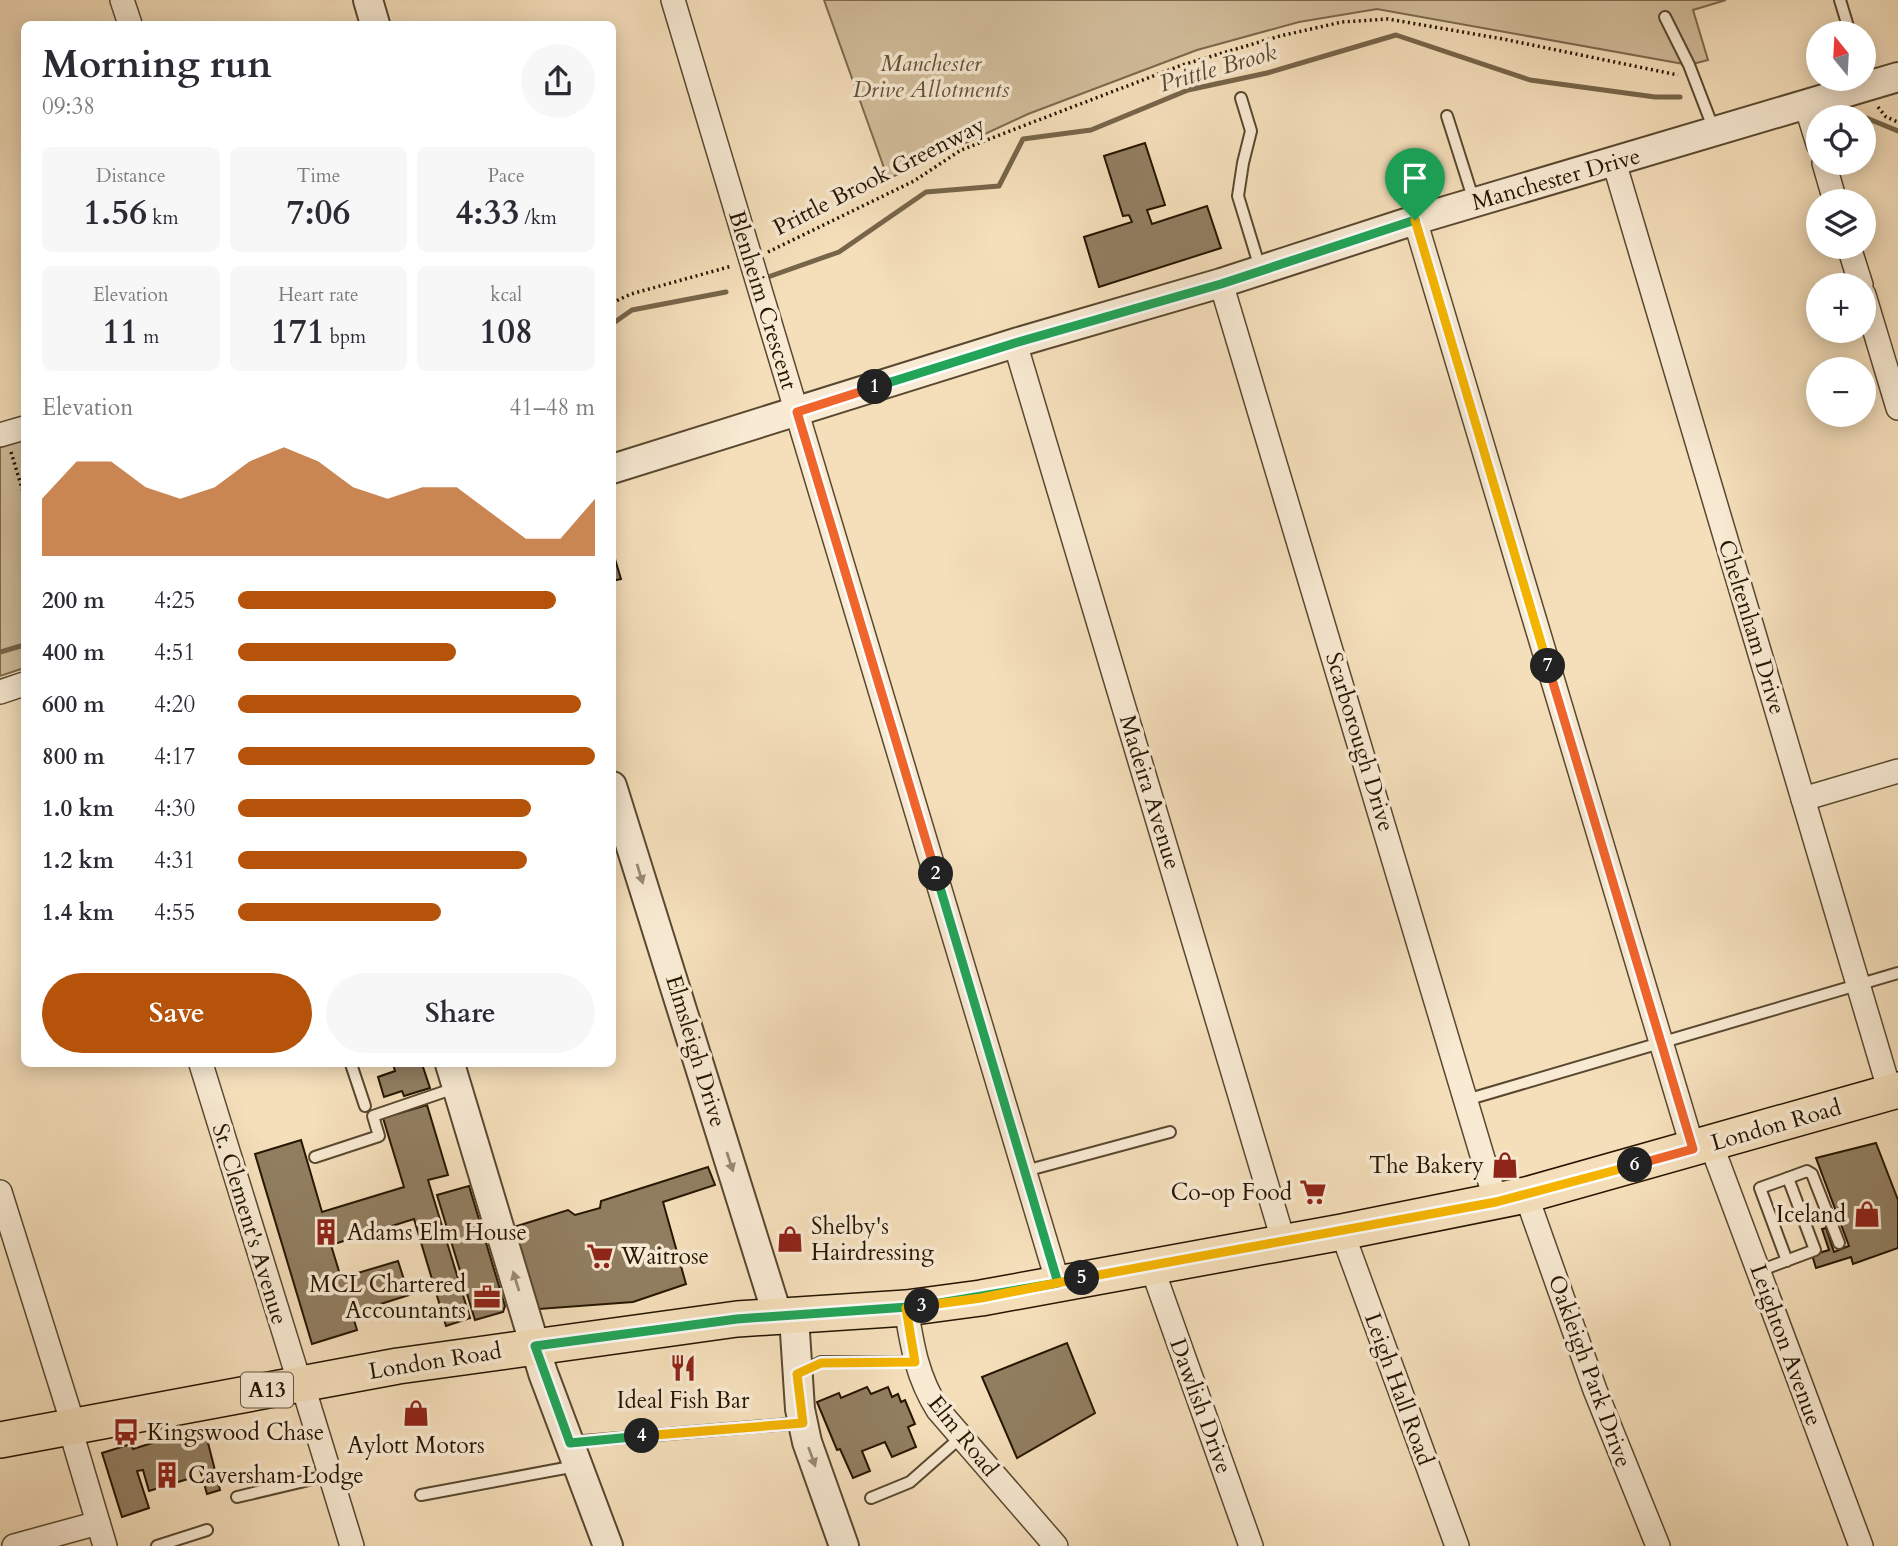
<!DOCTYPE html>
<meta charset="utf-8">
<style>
body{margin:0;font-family:Cardo,serif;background:#f7f7f7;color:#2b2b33;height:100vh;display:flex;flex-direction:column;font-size:26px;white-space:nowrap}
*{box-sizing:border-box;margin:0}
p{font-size:23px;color:#7c7c81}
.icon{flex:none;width:38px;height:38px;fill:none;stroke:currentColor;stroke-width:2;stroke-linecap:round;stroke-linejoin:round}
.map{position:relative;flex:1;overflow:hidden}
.side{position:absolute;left:21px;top:21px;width:595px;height:1046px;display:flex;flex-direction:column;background:#fff;border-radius:10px;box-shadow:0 4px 18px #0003}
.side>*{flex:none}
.needle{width:46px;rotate:342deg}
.tools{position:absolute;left:1806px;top:21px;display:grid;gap:14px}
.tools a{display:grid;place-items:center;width:70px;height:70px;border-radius:50%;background:#fff;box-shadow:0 4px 18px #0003;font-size:35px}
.pin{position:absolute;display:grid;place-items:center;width:60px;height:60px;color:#fff;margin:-72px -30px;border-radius:50% 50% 50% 0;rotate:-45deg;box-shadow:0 0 7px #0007}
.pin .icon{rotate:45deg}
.km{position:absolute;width:35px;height:35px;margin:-18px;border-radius:50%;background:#222;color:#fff;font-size:19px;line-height:35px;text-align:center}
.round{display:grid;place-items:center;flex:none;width:74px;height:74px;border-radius:37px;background:#f7f7f7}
.overview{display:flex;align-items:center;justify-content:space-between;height:119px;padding:0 21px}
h1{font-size:38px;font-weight:700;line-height:52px}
.figures{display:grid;grid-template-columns:repeat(3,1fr);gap:10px;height:119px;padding:7px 21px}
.figures div{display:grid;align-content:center;border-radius:10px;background:#f7f7f7;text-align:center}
.figures b{font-size:35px;font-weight:700}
.figures small{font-size:19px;font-weight:400}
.figures p{font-size:19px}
.chart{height:196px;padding:14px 21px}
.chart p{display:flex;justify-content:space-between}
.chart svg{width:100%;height:126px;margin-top:7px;fill:#b45309;opacity:.7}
.button{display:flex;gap:14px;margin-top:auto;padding:14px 21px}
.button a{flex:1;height:80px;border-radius:42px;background:#b45309;color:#fff;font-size:28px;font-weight:700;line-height:80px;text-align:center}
.button a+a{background:#f7f7f7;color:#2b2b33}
ul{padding:0 21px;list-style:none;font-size:23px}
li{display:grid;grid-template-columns:112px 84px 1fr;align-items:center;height:52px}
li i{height:18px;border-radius:9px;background:#b45309}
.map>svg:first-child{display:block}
</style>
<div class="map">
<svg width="1898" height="1546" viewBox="0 0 1898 1546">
<rect width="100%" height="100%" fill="#f5dfbb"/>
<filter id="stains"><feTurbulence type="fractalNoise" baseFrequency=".00286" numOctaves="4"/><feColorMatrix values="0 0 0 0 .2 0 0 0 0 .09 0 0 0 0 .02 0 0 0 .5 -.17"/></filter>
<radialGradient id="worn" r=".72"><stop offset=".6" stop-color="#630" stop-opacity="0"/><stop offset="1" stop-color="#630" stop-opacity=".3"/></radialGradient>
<g fill="#d2bd9b" stroke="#7c694e" stroke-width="2">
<path d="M824,0H1726L1693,10L1708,60L1689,65L1377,9L1299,22L1197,50L1028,114L888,179Z"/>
<path d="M24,437V668L0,676V443Z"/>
</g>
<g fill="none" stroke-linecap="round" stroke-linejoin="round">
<g stroke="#77654a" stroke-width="5">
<path d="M1842,109L1863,117"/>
<path d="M1864,117L1898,131"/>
<path d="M768,277L839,252L926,192L999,186L1023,139L1091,130L1188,90L1267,73L1396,35L1530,80L1655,97H1680"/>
<path d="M612,324L632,310L726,292"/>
<path d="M0,652L24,645"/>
</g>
</g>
<g fill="#917e61" stroke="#251500" stroke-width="2">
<path d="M1145,143L1165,205L1147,210L1152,224L1207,206L1221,248L1099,287L1084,237L1132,222L1129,215L1123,216L1104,156Z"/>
<path d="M612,549L621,579L612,581Z"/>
<path d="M393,1064H422L430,1088L404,1096L402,1091L384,1097L378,1077L395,1071Z"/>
<path d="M427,1105L448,1175L428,1180L470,1318L446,1326L414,1219L331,1245L341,1278L398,1261L409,1295L352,1313L357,1330L312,1344L255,1154L301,1140L322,1212L404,1187L383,1118Z"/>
<path d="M1876,1143L1898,1200V1248L1853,1264L1851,1257L1816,1268L1812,1255L1829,1250L1822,1229L1826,1228L1834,1252L1849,1246L1816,1158Z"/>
<path d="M708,1167L715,1185L663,1202L686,1284L633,1302L539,1309L514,1227L568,1210L575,1215L600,1208L601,1201Z"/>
<path d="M469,1186L505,1306L503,1312L475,1320L437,1195Z"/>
<path d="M1067,1343L1095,1413L1017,1458L982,1377Z"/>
<path d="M867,1387L871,1394L888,1387L892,1397L898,1394L901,1402L905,1400L915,1424L908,1427L916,1447L892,1457L885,1442L862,1451L870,1471L853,1478L840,1449L837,1450L817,1402L839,1393L841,1398Z"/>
<path d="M206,1435L220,1490L207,1494L199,1466L188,1469L191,1478L149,1491L143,1470L137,1471L149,1508L122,1517L102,1453L131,1444L133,1449L171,1437L172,1442L188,1437L190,1441Z"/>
</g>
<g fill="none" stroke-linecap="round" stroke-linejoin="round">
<defs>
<g id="service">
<path d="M1840,0L1850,33"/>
<path d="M1665,17L1689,65L1714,130"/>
<path d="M1241,98L1251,131L1243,163L1238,196L1260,268"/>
<path d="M1447,116L1474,201"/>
<path d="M351,1064L365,1106"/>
<path d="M1466,1100L1898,973"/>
<path d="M315,1157L379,1136L373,1116L455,1088"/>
<path d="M1025,1171L1170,1132"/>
<path d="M1788,1178L1807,1171L1812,1174L1839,1243"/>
<path d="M1759,1271L1815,1250L1788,1178L1760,1188L1787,1261"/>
<path d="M801,1372L821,1362H915"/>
<path d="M572,1442L800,1423"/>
<path d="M421,1495L576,1466"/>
<path d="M237,1497L330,1475"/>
<path d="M871,1498L910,1482L961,1437"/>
<path d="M157,1546L207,1530"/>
</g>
<g id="minor">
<path d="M122,0L130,24"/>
<path d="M673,0L1058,1283"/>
<path d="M1806,105L1818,144"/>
<path d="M1614,162L1890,1092"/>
<path d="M1824,163L1835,201"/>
<path d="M1415,220L1693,1149"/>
<path d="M1849,247L1861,285"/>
<path d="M1221,283L1496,1202"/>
<path d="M1864,295L1898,408"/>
<path d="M1015,343L1284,1243"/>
<path d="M0,435L24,428"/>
<path d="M0,692L24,684"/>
<path d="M1803,799L1898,771"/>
<path d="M201,1064L300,1384"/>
<path d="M1711,1144L1861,1546"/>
<path d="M0,1192L73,1424"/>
<path d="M1526,1195L1595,1390L1658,1546"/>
<path d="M1342,1232L1457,1546"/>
<path d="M1151,1265L1251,1546"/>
<path d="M906,1308C912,1345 917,1377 938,1410L1056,1546"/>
<path d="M302,1383L352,1546"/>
<path d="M69,1425L105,1546"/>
<path d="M14,1546L98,1523"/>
</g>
<g id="tertiary">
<path d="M368,0L375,24"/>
<path d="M612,469L1015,343L1221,283L1415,220L1898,77"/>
<path d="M612,786L778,1317"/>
<path d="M450,1064L543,1373L608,1546"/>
<path d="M794,1317L800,1409L807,1442L844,1546"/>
</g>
<path id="primary" d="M0,1440L398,1366L737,1319L906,1308L981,1298L1342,1232L1526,1195L1898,1090"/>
</defs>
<use href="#service" stroke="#59482f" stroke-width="14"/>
<use href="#minor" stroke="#59482f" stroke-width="26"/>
<use href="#tertiary" stroke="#59482f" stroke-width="32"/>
<use href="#primary" stroke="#251500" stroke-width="38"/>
<g stroke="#251500" stroke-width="3.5" stroke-dasharray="2 3.5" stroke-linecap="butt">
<path d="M1878,107L1886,117L1898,122"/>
<path d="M768,252L914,181L961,150L1015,129L1182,65L1280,36L1342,22L1388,19L1503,39L1678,75"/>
<path d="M612,303L631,294L732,266"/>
<path d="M11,452L24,495"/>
</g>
<use href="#service" stroke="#f8ead3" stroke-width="10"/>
<use href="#minor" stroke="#f8ead3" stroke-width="23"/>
<use href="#tertiary" stroke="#f8ead3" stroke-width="28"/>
<use href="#primary" stroke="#f5dfbb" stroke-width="35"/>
</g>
<defs><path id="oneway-solid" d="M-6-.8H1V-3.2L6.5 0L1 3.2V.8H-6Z" transform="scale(1.75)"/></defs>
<g fill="#998a74">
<use href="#oneway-solid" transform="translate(640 874) rotate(73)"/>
<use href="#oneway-solid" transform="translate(730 1162) rotate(72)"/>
<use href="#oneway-solid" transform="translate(516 1281) rotate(-107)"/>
<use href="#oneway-solid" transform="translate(812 1457) rotate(70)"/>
</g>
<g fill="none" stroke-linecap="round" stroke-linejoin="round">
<defs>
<path id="split-1" d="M875,387L1015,343L1221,284L1415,220"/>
<path id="split-2" d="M875,387L797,412L936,874"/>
<path id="split-3" d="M922,1306L1058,1283L936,874"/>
<path id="split-4" d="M642,1436L570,1443L535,1346L737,1319L922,1306"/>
<path id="split-5" d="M642,1436L803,1423L797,1374L821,1363L915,1362L906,1308L981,1298L1082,1278"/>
<path id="split-6" d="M1082,1278L1496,1202L1635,1165"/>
<path id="split-7" d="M1548,666L1693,1149L1635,1165"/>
<path id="split-8" d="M1415,220L1548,666"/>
</defs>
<use href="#split-1" stroke="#fff" stroke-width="14"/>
<use href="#split-2" stroke="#fff" stroke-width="14"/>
<use href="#split-3" stroke="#fff" stroke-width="14"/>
<use href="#split-4" stroke="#fff" stroke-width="14"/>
<use href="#split-5" stroke="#fff" stroke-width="14"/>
<use href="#split-6" stroke="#fff" stroke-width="14"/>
<use href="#split-7" stroke="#fff" stroke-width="14"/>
<use href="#split-8" stroke="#fff" stroke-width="14"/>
<use href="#split-1" stroke="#22a559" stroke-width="9"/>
<use href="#split-2" stroke="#f0652b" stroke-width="9"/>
<use href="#split-3" stroke="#22a559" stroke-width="9"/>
<use href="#split-4" stroke="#22a559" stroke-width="9"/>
<use href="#split-5" stroke="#f5b400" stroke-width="9"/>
<use href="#split-6" stroke="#f5b400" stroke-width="9"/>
<use href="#split-7" stroke="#f0652b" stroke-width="9"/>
<use href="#split-8" stroke="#f5b400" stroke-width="9"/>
</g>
<defs>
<symbol id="shop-bare" viewBox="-9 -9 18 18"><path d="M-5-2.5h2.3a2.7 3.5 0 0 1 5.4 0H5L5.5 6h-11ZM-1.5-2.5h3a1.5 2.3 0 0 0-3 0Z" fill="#8f2418" stroke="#f8ead3" stroke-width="2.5" paint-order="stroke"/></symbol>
<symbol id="supermarket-bare" viewBox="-9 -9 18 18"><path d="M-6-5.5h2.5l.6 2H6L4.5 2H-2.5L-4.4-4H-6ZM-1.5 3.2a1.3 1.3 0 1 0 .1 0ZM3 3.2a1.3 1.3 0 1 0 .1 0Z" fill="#8f2418" stroke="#f8ead3" stroke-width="2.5" paint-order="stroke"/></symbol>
<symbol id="building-bare" viewBox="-9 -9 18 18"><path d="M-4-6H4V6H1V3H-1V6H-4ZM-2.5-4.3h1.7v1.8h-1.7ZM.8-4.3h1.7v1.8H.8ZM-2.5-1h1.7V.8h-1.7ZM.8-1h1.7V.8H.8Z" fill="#8f2418" stroke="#f8ead3" stroke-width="2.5" paint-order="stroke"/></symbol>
<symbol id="office-bare" viewBox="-9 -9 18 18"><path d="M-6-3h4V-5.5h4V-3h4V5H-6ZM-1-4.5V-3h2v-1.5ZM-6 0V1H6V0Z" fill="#8f2418" stroke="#f8ead3" stroke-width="2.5" paint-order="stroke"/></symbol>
<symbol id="restaurant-bare" viewBox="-9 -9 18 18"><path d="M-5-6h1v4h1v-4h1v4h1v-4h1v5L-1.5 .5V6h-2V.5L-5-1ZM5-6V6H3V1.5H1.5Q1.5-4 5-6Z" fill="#8f2418" stroke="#f8ead3" stroke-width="2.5" paint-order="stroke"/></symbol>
<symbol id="bus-bare" viewBox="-9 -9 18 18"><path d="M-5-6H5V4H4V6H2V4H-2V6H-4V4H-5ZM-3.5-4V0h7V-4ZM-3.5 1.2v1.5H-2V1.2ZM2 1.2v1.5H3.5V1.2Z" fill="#8f2418" stroke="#f8ead3" stroke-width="2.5" paint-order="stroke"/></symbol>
</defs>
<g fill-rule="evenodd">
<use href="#shop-bare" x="1486" y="1146" width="38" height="38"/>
<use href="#supermarket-bare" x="1294" y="1173" width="38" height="38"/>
<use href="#shop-bare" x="1848" y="1195" width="38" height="38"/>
<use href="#building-bare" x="307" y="1213" width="38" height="38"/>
<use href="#shop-bare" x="771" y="1220" width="38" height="38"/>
<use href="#supermarket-bare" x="581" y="1237" width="38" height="38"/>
<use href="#office-bare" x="468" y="1278" width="38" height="38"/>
<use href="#restaurant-bare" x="664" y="1349" width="38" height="38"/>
<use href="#shop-bare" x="397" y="1394" width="38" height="38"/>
<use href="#bus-bare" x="107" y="1413" width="38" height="38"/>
<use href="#building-bare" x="148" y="1456" width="38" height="38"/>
</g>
<g text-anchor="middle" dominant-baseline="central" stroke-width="7" stroke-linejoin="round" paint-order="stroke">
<rect fill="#f8ead3" stroke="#64553f" stroke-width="2" x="241" y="1372.5" width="52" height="35" rx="5"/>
<g font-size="21" font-weight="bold" fill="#251500">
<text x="267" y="1390">A13</text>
</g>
<g font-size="23" font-style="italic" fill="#625036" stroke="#f8ead3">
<text x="931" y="63">Manchester<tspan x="931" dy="26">Drive Allotments</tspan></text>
</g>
<g font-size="23" fill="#251500" stroke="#f8ead3">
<text transform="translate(879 176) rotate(-27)">Prittle Brook Greenway</text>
<text transform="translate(1556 179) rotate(-16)">Manchester Drive</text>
<text transform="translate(763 300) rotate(73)">Blenheim Crescent</text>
<text transform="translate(1752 627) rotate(73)">Cheltenham Drive</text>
<text transform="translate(1360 742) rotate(73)">Scarborough Drive</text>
<text transform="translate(1150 792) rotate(73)">Madeira Avenue</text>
<text transform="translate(696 1051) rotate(73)">Elmsleigh Drive</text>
<text transform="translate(1776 1125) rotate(-16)">London Road</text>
<text transform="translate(250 1224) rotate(73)">St. Clement's Avenue</text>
<text transform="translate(1786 1345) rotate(70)">Leighton Avenue</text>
<text transform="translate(435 1361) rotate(-9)">London Road</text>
<text transform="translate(1590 1371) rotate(70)">Oakleigh Park Drive</text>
<text transform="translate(1399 1389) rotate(70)">Leigh Hall Road</text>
<text transform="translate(1201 1406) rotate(70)">Dawlish Drive</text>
<text transform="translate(963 1436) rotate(51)">Elm Road</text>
</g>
<g font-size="23" fill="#251500" stroke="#f8ead3" text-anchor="start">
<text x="1484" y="1165" text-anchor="end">The Bakery</text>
<text x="1292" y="1192" text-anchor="end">Co-op Food</text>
<text x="1846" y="1214" text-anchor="end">Iceland</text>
<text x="811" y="1226">Shelby's<tspan x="811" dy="26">Hairdressing</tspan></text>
<text x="347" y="1232">Adams Elm House</text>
<text x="621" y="1256">Waitrose</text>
<text x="466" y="1284" text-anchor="end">MCL Chartered<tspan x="466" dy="26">Accountants</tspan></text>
<text x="683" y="1400" text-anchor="middle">Ideal Fish Bar</text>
<text x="147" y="1432">Kingswood Chase</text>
<text x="416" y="1445" text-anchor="middle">Aylott Motors</text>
<text x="188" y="1475">Caversham Lodge</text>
</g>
<g font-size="24" font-style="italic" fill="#5c4a31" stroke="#f8ead3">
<text transform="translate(1218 68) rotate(-16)">Prittle Brook</text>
</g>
</g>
<rect width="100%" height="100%" filter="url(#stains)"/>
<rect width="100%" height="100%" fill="url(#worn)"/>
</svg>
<div class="tools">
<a><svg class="needle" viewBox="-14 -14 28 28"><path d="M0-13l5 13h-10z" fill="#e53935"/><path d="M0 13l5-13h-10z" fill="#7c7c81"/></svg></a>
<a><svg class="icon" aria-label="locate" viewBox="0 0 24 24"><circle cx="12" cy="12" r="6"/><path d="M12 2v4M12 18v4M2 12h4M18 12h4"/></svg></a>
<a><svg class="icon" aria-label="layers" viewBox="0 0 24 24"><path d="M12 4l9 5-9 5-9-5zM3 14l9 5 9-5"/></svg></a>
<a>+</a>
<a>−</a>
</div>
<div class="pin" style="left:1415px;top:220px;background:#1e9e55"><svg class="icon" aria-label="arrive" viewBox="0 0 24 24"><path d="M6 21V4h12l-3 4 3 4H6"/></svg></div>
<b class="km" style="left:875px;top:387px">1</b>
<b class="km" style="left:936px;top:874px">2</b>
<b class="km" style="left:922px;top:1306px">3</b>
<b class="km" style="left:642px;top:1436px">4</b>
<b class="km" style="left:1082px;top:1278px">5</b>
<b class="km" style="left:1635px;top:1165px">6</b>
<b class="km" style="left:1548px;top:666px">7</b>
<section class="side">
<div class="overview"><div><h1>Morning run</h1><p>09:38</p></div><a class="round"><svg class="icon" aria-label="share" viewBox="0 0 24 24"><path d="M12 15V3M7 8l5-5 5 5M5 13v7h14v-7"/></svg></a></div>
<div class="figures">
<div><p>Distance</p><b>1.56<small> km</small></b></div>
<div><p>Time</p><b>7:06</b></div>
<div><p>Pace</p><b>4:33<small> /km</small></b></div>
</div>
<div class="figures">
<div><p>Elevation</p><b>11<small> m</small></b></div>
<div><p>Heart rate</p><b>171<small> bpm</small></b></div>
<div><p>kcal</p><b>108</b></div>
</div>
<div class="chart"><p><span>Elevation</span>41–48 m</p>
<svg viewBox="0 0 160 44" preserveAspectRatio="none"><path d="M0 44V24L10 11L20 11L30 20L40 24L50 20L60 11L70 6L80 11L90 20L100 24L110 20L120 20L130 29L140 38L150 38L160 24V44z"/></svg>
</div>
<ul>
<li><b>200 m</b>4:25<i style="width:89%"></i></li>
<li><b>400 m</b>4:51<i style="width:61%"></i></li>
<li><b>600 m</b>4:20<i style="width:96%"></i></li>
<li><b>800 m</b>4:17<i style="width:100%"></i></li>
<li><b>1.0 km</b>4:30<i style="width:82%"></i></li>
<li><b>1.2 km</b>4:31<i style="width:81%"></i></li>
<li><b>1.4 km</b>4:55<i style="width:57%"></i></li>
</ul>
<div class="button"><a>Save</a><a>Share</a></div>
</section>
</div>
